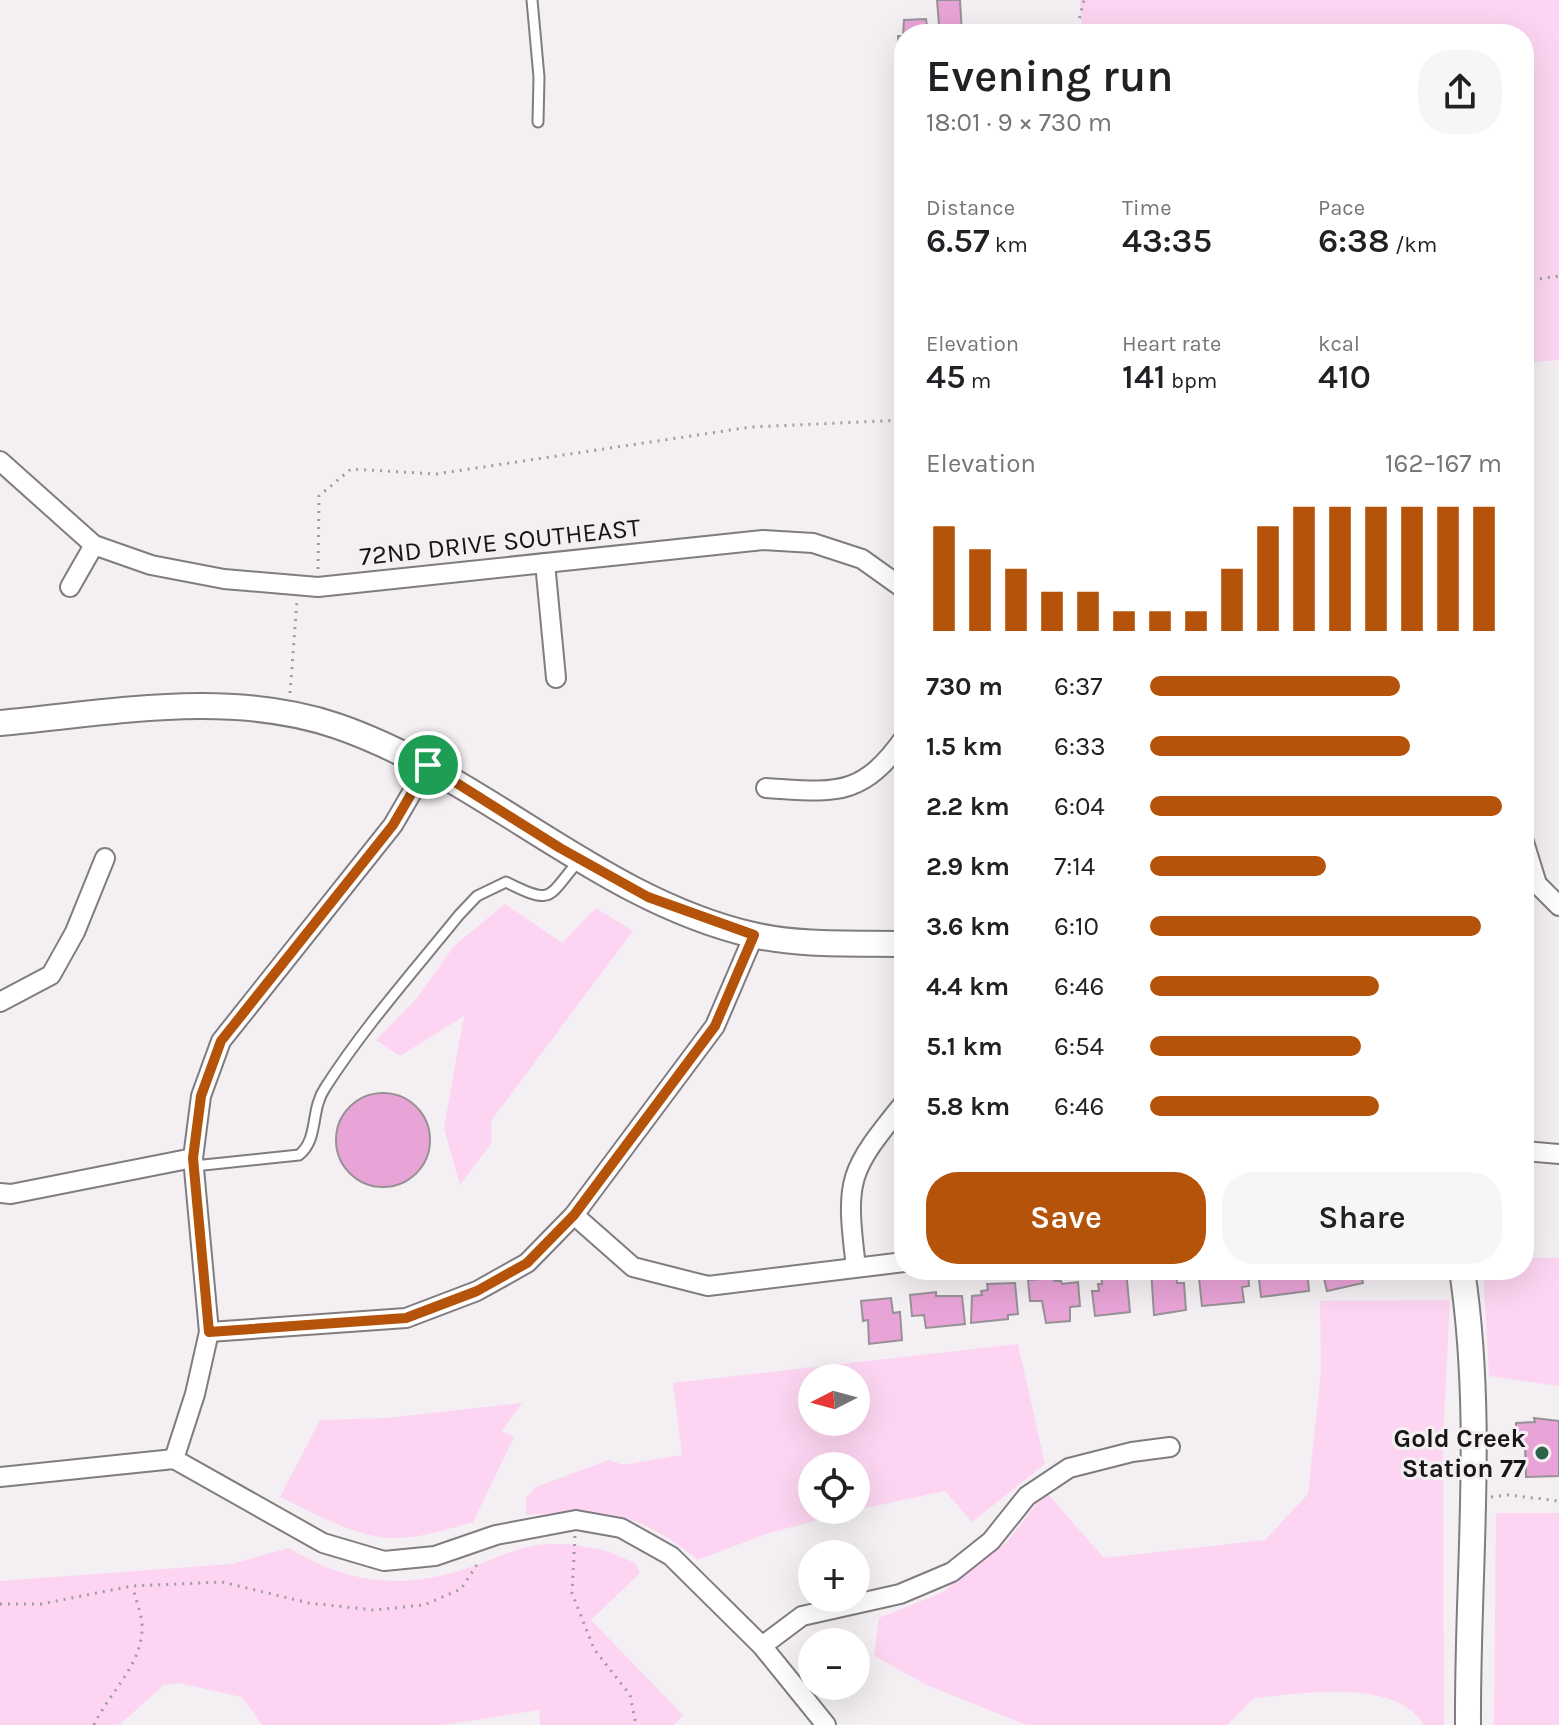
<!DOCTYPE html>
<meta charset="utf-8">
<style>
body{margin:0;font-family:Karla,sans-serif;background:#f6f6f6;color:#202124;height:100vh;display:flex;flex-direction:column;font-size:30px;white-space:nowrap}
*{box-sizing:border-box;margin:0}
p{font-size:26px;color:#757577}
.icon{flex:none;width:44px;height:44px;fill:none;stroke:currentColor;stroke-width:2;stroke-linecap:round;stroke-linejoin:round}
.map{position:relative;flex:1;overflow:hidden}
.panel{position:absolute;left:894px;top:24px;width:640px;height:1256px;display:flex;flex-direction:column;background:#fff;border-radius:32px;box-shadow:0 8px 32px #0002}
.panel>*{flex:none}
.needle{width:52px;rotate:264deg}
.buttons{position:absolute;left:798px;top:1364px;display:grid;gap:16px}
.buttons a{display:grid;place-items:center;width:72px;height:72px;border-radius:50%;background:#fff;box-shadow:0 8px 32px #0002;font-size:40px}
.pin{position:absolute;display:grid;place-items:center;width:68px;height:68px;color:#fff;margin:-34px;border:4px solid #fff;border-radius:50%;box-shadow:0 2px 8px #0007}
.round{display:grid;place-items:center;flex:none;width:84px;height:84px;border-radius:32px;background:#f6f6f6}
.head{display:flex;align-items:center;justify-content:space-between;height:136px;padding:0 32px}
h1{font-size:44px;font-weight:600;line-height:60px}
.stats{display:grid;grid-template-columns:repeat(3,1fr);gap:12px;height:136px;padding:8px 32px}
.stats div{display:grid;align-content:center}
.stats b{font-size:34px;font-weight:600}
.stats small{font-size:22px;font-weight:400}
.stats p{font-size:22px}
.chart{height:224px;padding:16px 32px}
.chart p{display:flex;justify-content:space-between}
.chart svg{width:100%;height:144px;margin-top:8px;stroke:#b45309;stroke-width:6}
.button{display:flex;gap:16px;margin-top:auto;padding:16px 32px}
.button a{flex:1;height:92px;border-radius:32px;background:#b45309;color:#fff;font-size:32px;font-weight:600;line-height:92px;text-align:center}
.button a+a{background:#f6f6f6;color:#202124}
ul{padding:0 32px;list-style:none;font-size:26px}
li{display:grid;grid-template-columns:128px 96px 1fr;align-items:center;height:60px}
li i{height:20px;border-radius:10px;background:#b45309}
.map>svg:first-child{display:block}
</style>
<div class="map">
<svg width="1559" height="1725" viewBox="0 0 1559 1725">
<rect width="100%" height="100%" fill="#f3eff2"/>
<g fill="#fdd5f2" fill-rule="evenodd">
<path d="M1080,0H1559V360L1524,363V34H1082Z"/>
<path d="M505,904L562,943L596,908L633,931L491,1121L492,1142L460,1185L444,1128L464,1016L400,1056L376,1040L416,999L455,945Z"/>
<path d="M1524,1258H1559V1386L1489,1376L1483,1270H1524Z"/>
<path d="M1450,1300L1443,1438L1444,1725H1424C1395,1677 1302,1694 1254,1698L1227,1725H1027L929,1686L874,1656L879,1618L941,1593L1006,1543L1046,1492L1104,1558L1265,1540L1308,1494L1321,1373L1320,1301Z"/>
<path d="M1018,1344L1045,1464L972,1522L945,1491L856,1510V1466H812V1510H854L766,1534L698,1560C634,1509 605,1509 526,1515V1498L536,1487L609,1460L623,1465L682,1455L673,1383ZM812,1378H856V1422H812Z"/>
<path d="M522,1403L502,1431L514,1437L473,1522C444,1530 409,1542 379,1537C344,1531 312,1512 280,1497L320,1420L387,1418Z"/>
<path d="M1496,1513H1559V1725H1494Z"/>
<path d="M569,1544L604,1550L635,1563L640,1573L591,1620L683,1715L674,1725H540L539,1710L443,1725H262L242,1697L178,1683L164,1685L119,1725H0V1581L232,1564L289,1548C344,1582 399,1590 462,1570C485,1563 508,1551 532,1546C544,1543 557,1545 569,1544Z"/>
</g>
<g fill="#e9a4d7" stroke="#969295" stroke-width="2">
<path d="M937,0H960L962,34H904V55H900L898,36H903L904,20L926,19L927,26L939,25Z"/>
<circle cx="383" cy="1140" r="47"/>
<path d="M1126,1270L1130,1312L1095,1316L1092,1291H1099L1098,1284H1102L1101,1273Z"/>
<path d="M1151,1270H1176L1177,1283H1184L1186,1310L1154,1315Z"/>
<path d="M1220,1270H1248L1249,1286L1242,1287L1244,1302L1202,1306L1199,1278L1221,1276Z"/>
<path d="M1264,1270H1307L1309,1291L1261,1297L1259,1279L1265,1278Z"/>
<path d="M1322,1270H1360L1363,1283L1327,1291Z"/>
<path d="M1054,1278V1281H1061L1062,1284L1078,1282L1080,1306L1070,1307V1321L1046,1323L1042,1301H1030L1028,1280Z"/>
<path d="M1015,1283L1018,1314L1008,1315V1319L971,1323L972,1296L982,1295L981,1291L988,1290L987,1284Z"/>
<path d="M936,1292V1296H962L965,1324L926,1328L924,1315L912,1316L910,1295Z"/>
<path d="M891,1298L893,1313L900,1312L902,1340L869,1344L868,1320L863,1321L861,1301Z"/>
<path d="M1534,1418L1559,1421V1476L1526,1477L1525,1446H1517L1516,1423L1535,1422Z"/>
</g>
<g fill="none" stroke-linecap="round" stroke-linejoin="round">
<defs>
<g id="service">
<path d="M532,0L539,77L538,122"/>
<path d="M194,1166L299,1155C319,1139 310,1110 325,1088C364,1027 413,972 459,915L477,896L506,882C554,906 547,898 580,859"/>
</g>
<g id="minor">
<path d="M0,461L94,545L151,565L224,579L318,587L763,540L813,543L862,559L904,589"/>
<path d="M545,563L556,678"/>
<path d="M70,587L94,545"/>
<path d="M766,788C834,792 861,799 904,738"/>
<path d="M1524,842L1537,884L1559,906"/>
<path d="M0,1002L51,975L75,932L105,858"/>
<path d="M1524,1151L1559,1154"/>
<path d="M0,1193L11,1194L193,1158"/>
<path d="M574,1215L633,1267L708,1286L904,1262"/>
<path d="M856,1267C845,1178 848,1172 904,1103"/>
<path d="M209,1332L406,1318L477,1291L527,1263L574,1215L715,1026L754,935"/>
<path d="M174,1459L195,1394L209,1332L193,1158L201,1096L221,1041L393,825L428,765"/>
<path d="M0,1477L174,1459L323,1543L384,1561L435,1556L496,1535L576,1520L621,1528L671,1556L762,1646L826,1725"/>
<path d="M762,1646L802,1616L900,1594L952,1572L991,1541L1027,1496L1069,1468L1132,1452L1170,1447"/>
</g>
<g id="tertiary">
<path d="M0,723C110,713 229,689 337,726C485,777 598,899 753,935C801,946 855,943 904,944"/>
<path d="M1462,1270C1485,1422 1467,1573 1468,1725"/>
</g>
</defs>
<use href="#service" stroke="#807c7f" stroke-width="13"/>
<use href="#minor" stroke="#807c7f" stroke-width="22"/>
<use href="#tertiary" stroke="#807c7f" stroke-width="28"/>
<g stroke="#9f9c9e" stroke-width="3" stroke-dasharray="2 6" stroke-linecap="butt">
<path d="M1080,34L1079,20L1084,0"/>
<path d="M1524,281L1559,276"/>
<path d="M318,569L319,496L351,469L436,474L751,427L904,420"/>
<path d="M290,693L297,601"/>
<path d="M1491,1497L1508,1495L1559,1501"/>
<path d="M575,1536L572,1593L594,1649L630,1695L636,1725"/>
<path d="M0,1604H41L132,1586L222,1582L309,1603L374,1610L424,1605L461,1589L480,1560"/>
<path d="M94,1725C109,1692 144,1664 142,1624C141,1612 135,1598 133,1587"/>
</g>
<use href="#service" stroke="#fff" stroke-width="9"/>
<use href="#minor" stroke="#fff" stroke-width="18"/>
<use href="#tertiary" stroke="#fff" stroke-width="24"/>
</g>
<g fill="none" stroke-linecap="round" stroke-linejoin="round">
<defs>
<path id="route" d="M428,765L560,848L648,897L754,935L715,1026L574,1215L527,1263L477,1291L406,1318L209,1332L193,1158L201,1096L221,1041L393,825Z"/>
</defs>
<use href="#route" stroke="#fff" stroke-width="16"/>
<use href="#route" stroke="#b45309" stroke-width="10"/>
</g>
<circle fill="#2c634a" stroke="#f3eff2" stroke-width="3" cx="1542" cy="1453" r="8"/>
<g text-anchor="middle" dominant-baseline="central" stroke-width="6" stroke-linejoin="round" paint-order="stroke">
<g font-size="26" fill="#171516" stroke="#f3eff2">
<text transform="translate(500 542) rotate(-6)">72ND DRIVE SOUTHEAST</text>
</g>
<g font-size="26" font-weight="bold" fill="#171516" stroke="#f3eff2" text-anchor="end">
<text x="1526" y="1438">Gold Creek<tspan x="1526" dy="30">Station 77</tspan></text>
</g>
</g>
</svg>
<div class="buttons">
<a><svg class="needle" viewBox="-14 -14 28 28"><path d="M0-13l5 13h-10z" fill="#e53935"/><path d="M0 13l5-13h-10z" fill="#757577"/></svg></a>
<a><svg class="icon" aria-label="locate" viewBox="0 0 24 24"><circle cx="12" cy="12" r="6"/><path d="M12 2v4M12 18v4M2 12h4M18 12h4"/></svg></a>
<a>+</a>
<a>−</a>
</div>
<div class="pin" style="left:428px;top:765px;background:#1e9e55"><svg class="icon" aria-label="arrive" viewBox="0 0 24 24"><path d="M6 21V4h12l-3 4 3 4H6"/></svg></div>
<section class="panel">
<div class="head"><div><h1>Evening run</h1><p>18:01 · 9 × 730 m</p></div><a class="round"><svg class="icon" aria-label="share" viewBox="0 0 24 24"><path d="M12 15V3M7 8l5-5 5 5M5 13v7h14v-7"/></svg></a></div>
<div class="stats">
<div><p>Distance</p><b>6.57<small> km</small></b></div>
<div><p>Time</p><b>43:35</b></div>
<div><p>Pace</p><b>6:38<small> /km</small></b></div>
</div>
<div class="stats">
<div><p>Elevation</p><b>45<small> m</small></b></div>
<div><p>Heart rate</p><b>141<small> bpm</small></b></div>
<div><p>kcal</p><b>410</b></div>
</div>
<div class="chart"><p><span>Elevation</span>162–167 m</p>
<svg viewBox="0 0 160 44" preserveAspectRatio="none"><path d="M5 44V12M15 44V19M25 44V25M35 44V32M45 44V32M55 44V38M65 44V38M75 44V38M85 44V25M95 44V12M105 44V6M115 44V6M125 44V6M135 44V6M145 44V6M155 44V6"/></svg>
</div>
<ul>
<li><b>730 m</b>6:37<i style="width:71%"></i></li>
<li><b>1.5 km</b>6:33<i style="width:74%"></i></li>
<li><b>2.2 km</b>6:04<i style="width:100%"></i></li>
<li><b>2.9 km</b>7:14<i style="width:50%"></i></li>
<li><b>3.6 km</b>6:10<i style="width:94%"></i></li>
<li><b>4.4 km</b>6:46<i style="width:65%"></i></li>
<li><b>5.1 km</b>6:54<i style="width:60%"></i></li>
<li><b>5.8 km</b>6:46<i style="width:65%"></i></li>
</ul>
<div class="button"><a>Save</a><a>Share</a></div>
</section>
</div>
